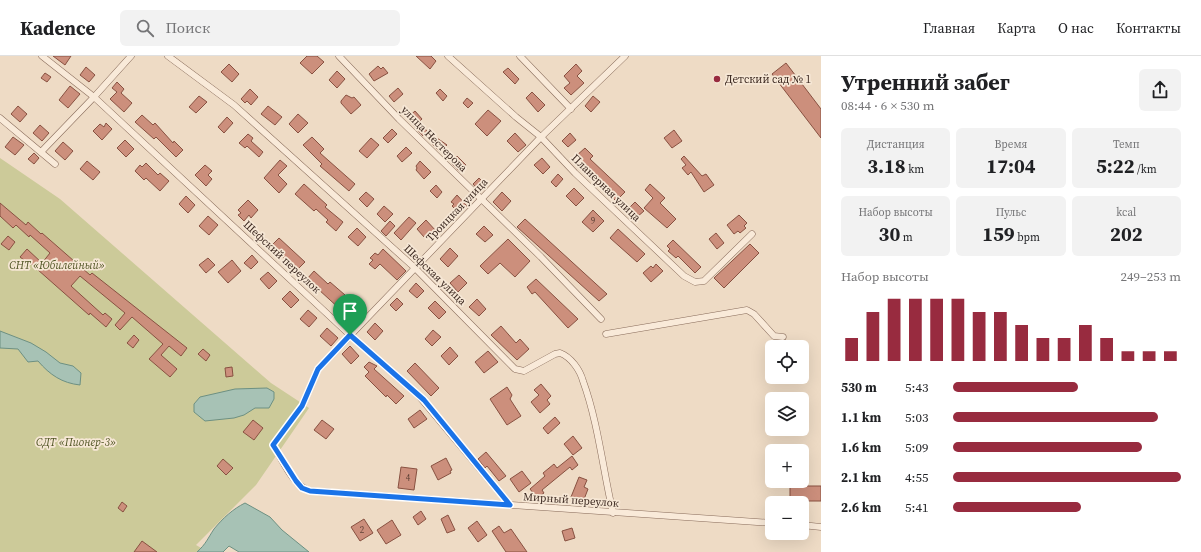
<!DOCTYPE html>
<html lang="ru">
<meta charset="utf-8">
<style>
body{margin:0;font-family:"Source Serif 4",serif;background:#f2f2f2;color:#202124;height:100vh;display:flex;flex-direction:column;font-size:15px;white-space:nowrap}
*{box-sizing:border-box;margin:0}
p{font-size:13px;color:#757577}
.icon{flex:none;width:22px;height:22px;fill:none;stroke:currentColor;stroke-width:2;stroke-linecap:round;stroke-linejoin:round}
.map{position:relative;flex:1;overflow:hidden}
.drawer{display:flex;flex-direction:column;background:#fff;width:380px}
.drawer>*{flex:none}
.tools{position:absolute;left:765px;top:284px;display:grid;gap:8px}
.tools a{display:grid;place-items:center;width:44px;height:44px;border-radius:6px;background:#fff;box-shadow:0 4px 16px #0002;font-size:20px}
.pin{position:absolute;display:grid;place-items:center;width:34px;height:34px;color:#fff;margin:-41px -17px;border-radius:50% 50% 50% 0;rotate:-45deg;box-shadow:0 0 4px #0007}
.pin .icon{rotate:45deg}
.round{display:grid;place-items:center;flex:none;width:42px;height:42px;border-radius:6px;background:#f2f2f2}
.headline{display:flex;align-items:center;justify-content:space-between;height:68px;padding:0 20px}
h1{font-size:22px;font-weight:700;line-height:30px}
.figures{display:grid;grid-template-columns:repeat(3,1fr);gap:6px;height:68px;padding:4px 20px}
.figures div{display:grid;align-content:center;border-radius:6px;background:#f2f2f2;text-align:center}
.figures b{font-size:20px;font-weight:700}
.figures small{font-size:11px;font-weight:400}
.figures p{font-size:11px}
.chart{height:112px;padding:8px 20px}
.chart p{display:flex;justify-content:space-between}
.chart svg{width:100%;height:72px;margin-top:4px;stroke:#982b3f;stroke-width:6}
ul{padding:0 20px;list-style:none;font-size:13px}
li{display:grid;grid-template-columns:64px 48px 1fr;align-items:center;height:30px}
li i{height:10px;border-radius:5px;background:#982b3f}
header{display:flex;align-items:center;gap:24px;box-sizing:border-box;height:56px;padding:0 20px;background:#fff;border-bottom:1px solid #e0e0e0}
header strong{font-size:19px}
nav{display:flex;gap:22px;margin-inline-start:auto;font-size:14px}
.search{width:280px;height:36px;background:#f2f2f2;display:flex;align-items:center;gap:10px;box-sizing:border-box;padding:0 14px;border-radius:6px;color:#757577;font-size:15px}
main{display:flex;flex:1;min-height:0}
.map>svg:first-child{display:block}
</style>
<header>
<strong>Kadence</strong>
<div class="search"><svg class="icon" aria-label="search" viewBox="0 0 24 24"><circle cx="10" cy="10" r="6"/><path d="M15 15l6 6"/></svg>Поиск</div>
<nav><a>Главная</a><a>Карта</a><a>О нас</a><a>Контакты</a></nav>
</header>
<main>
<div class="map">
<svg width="821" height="496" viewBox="0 0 821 496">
<rect width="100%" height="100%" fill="#eedbc5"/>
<path fill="#ccca99" d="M0,102L60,143L271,327L309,352L256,429L196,489L208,496H0Z"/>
<g fill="#a7c2b5" stroke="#6d9082">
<path d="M0,275L31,287L46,296L60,307L73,310L81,317L80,329C62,327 50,319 38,305L28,306L18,293L0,292Z"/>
<path d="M267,332L274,336V343L269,352H255L244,359L234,362L205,365L194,356V348L200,341L235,333Z"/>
<path d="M245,447L270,461L282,474L309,496H239L229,490L223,496H197C206,488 208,482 214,473C223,462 233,453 245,447Z"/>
</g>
<g fill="#cc8f7c" stroke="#885141">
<path d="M53,0H71L65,9Z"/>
<path d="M307,0H317L324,6L312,18L300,7Z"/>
<path d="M416,0H431L436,5L430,13Z"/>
<path d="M786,7L821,53V82L772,18Z"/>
<path d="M229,8L239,18L232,26L221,16Z"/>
<path d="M576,8L582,15L577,20L584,27L571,39L564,32L570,27L564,20Z"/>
<path d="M378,10L381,13L383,11L388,17L374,25L369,18Z"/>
<path d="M86,11L95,19L89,26L80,19Z"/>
<path d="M508,12L519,23L515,28L503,16Z"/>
<path d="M337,15L345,23L337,32L329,24Z"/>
<path d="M45,17L51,21L47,26L41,22Z"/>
<path d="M117,26L124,33L121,37L132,47L124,56L110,43L117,36L112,32Z"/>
<path d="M70,30L80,38L68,52L59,44Z"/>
<path d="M398,32L403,38L394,46L389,40Z"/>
<path d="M250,33L258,41L251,49L247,45L245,47L241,43Z"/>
<path d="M440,33L447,40L443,45L436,37Z"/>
<path d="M532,36L545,49L538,56L526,42Z"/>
<path d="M346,39L352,42L354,41L361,49L351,58L341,47V45Z"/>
<path d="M199,40L207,46L196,57L189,51Z"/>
<path d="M593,40L600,46L591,56L585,50Z"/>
<path d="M467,42L473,47L468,52L463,47Z"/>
<path d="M18,50L27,58L20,66L11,58Z"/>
<path d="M268,50L282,61L275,69L261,58Z"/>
<path d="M488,54L501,65L487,80L475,68Z"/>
<path d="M415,55L422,63L419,66L427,75L423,80L407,62Z"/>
<path d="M298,58L308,67L298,77L289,68Z"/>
<path d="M142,59L153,69L155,67L173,87L174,85L183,94L176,101L156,81L154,83L135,66Z"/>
<path d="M227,61L233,67L224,77L218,71Z"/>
<path d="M106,67L112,73L102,84L93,75L100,68L104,71Z"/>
<path d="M40,69L49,77L42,85L33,77Z"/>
<path d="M392,73L397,78L388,87L383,82Z"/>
<path d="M674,74L682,85L672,92L664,82Z"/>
<path d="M515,77L526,89L518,96L507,85Z"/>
<path d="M570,77L576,84L568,91L562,85Z"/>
<path d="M248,78L253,82L251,85L263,96L259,101L247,90L245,92L239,87Z"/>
<path d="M13,81L24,89L15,99L5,91Z"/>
<path d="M312,81L324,93L320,97L355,128L349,135L320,110L322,108L303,89Z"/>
<path d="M371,82L379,89L367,102L359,95Z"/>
<path d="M437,82L447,89L440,96L432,88Z"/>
<path d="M125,84L134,93L126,101L117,92Z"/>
<path d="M63,86L73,95L65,104L55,95Z"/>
<path d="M406,91L412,97L402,106L397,100Z"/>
<path d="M585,92L593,100L590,103L625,136L616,145L607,136L609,134L576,100Z"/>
<path d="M34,97L39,102L34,108L28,103Z"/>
<path d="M457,100L466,109L460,116L451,107Z"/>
<path d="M684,100L702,120L706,118L714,129L704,136L691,116L688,119L682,112L686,109L681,103Z"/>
<path d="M542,102L550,111L543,118L534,109Z"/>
<path d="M280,104L287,110L278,119L287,128L279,137L264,122Z"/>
<path d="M87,105L100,116L93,124L80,113Z"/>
<path d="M420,105L431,116L424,123L416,114L417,112L416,110Z"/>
<path d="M146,107L158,119L160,117L169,125L160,135L146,122L144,124L135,115L140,109L142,111Z"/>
<path d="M205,109L212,115L208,119L212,123L206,130L195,119Z"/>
<path d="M558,118L563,123L556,131L551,126Z"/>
<path d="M479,122L487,130L480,136L473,128Z"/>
<path d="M304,128L327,149L325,151L343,166L336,175L326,166L328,164L316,153L314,155L295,138Z"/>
<path d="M650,128L665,142L660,147L676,163L667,172L644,152L653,142L645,134Z"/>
<path d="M436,129L442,136L437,142L430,135Z"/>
<path d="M574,132L584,142L576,150L566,140Z"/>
<path d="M366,136L374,143L367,151L359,143Z"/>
<path d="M502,136L511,145L502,155L493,146Z"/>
<path d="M457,139L467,150L459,157L452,150L454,148L451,146Z"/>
<path d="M186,140L195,149L188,157L179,148Z"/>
<path d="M248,144L258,154L251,162L249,159L244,165L238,159L241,157L238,154Z"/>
<path d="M635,146L644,155L637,161L629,152Z"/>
<path d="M0,147L26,169L28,166L41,178L42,177L90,219L92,217L187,292L181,300L169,290L161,299L177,313L170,321L149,303L163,288L132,261L120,274L115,269L125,257L80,220L71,230L103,259L105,257L112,263L106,271L90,257L89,259L29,206L28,207L20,201L27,193L42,207L50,197L30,179L29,181L16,169L13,172L0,160Z"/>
<path d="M384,150L393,158L385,166L377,158Z"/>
<path d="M593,154L604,165L593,176L582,166Z"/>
<path d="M739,159L747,167L744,170L746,172L740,177L738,175L734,178L727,169Z"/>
<path d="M208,160L218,169L209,179L199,170Z"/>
<path d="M409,161L416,167L401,184L394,177Z"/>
<path d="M525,163L607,238L599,245L517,171Z"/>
<path d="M426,164L436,175L430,181L427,178L424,181L417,173Z"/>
<path d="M390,165L395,170L386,180L381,175Z"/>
<path d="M484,170L493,179L485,186L476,178Z"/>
<path d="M357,172L366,181L358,190L348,181Z"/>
<path d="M618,173L645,198L637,206L610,182Z"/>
<path d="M716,177L724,187L717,193L709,183Z"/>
<path d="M8,180L15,186L9,194L1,188Z"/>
<path d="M279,182L305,206L297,214L271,190Z"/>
<path d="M508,183L530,205L515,221L500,207L488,218L480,210Z"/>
<path d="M673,184L701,211L695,217L678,200L676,202L668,195L670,193L667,190Z"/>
<path d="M750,188L759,197L724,232L714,222Z"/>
<path d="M450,192L458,200L448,211L440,203Z"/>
<path d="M383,193L406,215L397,224L380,208L375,213L369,208L373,204L370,202L375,197L378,199Z"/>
<path d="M252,199L258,206L251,213L244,207Z"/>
<path d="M208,202L215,209L206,217L199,209Z"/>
<path d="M232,204L241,215L228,227L218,216Z"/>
<path d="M656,208L663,215L651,226L643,217L651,210L653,212Z"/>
<path d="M314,215L328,228L330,226L345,239L342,243L357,257L352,264L307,223Z"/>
<path d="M268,216L277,225L269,233L260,223Z"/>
<path d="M459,219L467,227L458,236L450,227Z"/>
<path d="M536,223L578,263L568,272L535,236L532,238L527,231Z"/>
<path d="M416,227L424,235L417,242L409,235Z"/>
<path d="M290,235L299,244L291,252L282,243Z"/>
<path d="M397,242L403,248L396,255L390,249Z"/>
<path d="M477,243L486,253L479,260L469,251Z"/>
<path d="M435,245L446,256L439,263L428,252Z"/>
<path d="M308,254L317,262L309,271L300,263Z"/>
<path d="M375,267L383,275L375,284L367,276Z"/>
<path d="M501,270L516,287L520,283L529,293L517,304L491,279Z"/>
<path d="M327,272L338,282L331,290L320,280Z"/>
<path d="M433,274L441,281L432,290L425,283Z"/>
<path d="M134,279L139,284L133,292L127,287Z"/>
<path d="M350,290L359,300L351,308L342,298Z"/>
<path d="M450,291L458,300L449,309L441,300Z"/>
<path d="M203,293L210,299L206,305L198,298Z"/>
<path d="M488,295L498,306L484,317L475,306Z"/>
<path d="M369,306L377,310L374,313L404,340L396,348L387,339L386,341L365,320L369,316L364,311Z"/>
<path d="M415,307L439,332L431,340L407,315Z"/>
<path d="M232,311L233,320L226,321L225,312Z"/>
<path d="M541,328L551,340L547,344L550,348L540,357L531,346L539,339L534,334Z"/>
<path d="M507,331L512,339L510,343L521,360L507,369L490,343Z"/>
<path d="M420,354L427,363L414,372L408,363Z"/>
<path d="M555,361L560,367L548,378L543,372Z"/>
<path d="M253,364L263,372L254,384L243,376Z"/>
<path d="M322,364L334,373L326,383L314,374Z"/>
<path d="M573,380L582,392L573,399L564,388Z"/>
<path d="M486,396L506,420L499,425L487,410L485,412L478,403Z"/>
<path d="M572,400L578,409L572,414L570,411L542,434L544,437L537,442L530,433L545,420L543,417L554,408L557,412Z"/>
<path d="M446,402L452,414L450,415L451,417L438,424L431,410Z"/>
<path d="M223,403L233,412L226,419L217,410Z"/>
<path d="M401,411L417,413L414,434L398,432Z"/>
<path d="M522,415L531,427L519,436L510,423Z"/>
<path d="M579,421L587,424L584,431L588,433L583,446L571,441Z"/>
<rect x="790" y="430" width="31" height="15"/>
<path d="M122,446L127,450L123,456L118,452Z"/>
<path d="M421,455L426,463L418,469L413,461Z"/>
<path d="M448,459L455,474L447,477L441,463Z"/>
<path d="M364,463L373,477L360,485L351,471Z"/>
<path d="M392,464L401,479L386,488L377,474Z"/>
<path d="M477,465L487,479L478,486L468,472Z"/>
<path d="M499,470L504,477L511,473L527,496H506L492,475Z"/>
<path d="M572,472L575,482L565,485L562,475Z"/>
<path d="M142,485L157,496H134Z"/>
</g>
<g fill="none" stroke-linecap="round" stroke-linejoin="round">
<defs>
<g id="street">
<path d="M42,0L94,41L350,279L419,340L510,449"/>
<path d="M168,0L234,49L415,212L515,313L524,315L555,298L560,297C571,301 580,314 583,325C598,366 603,414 613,457"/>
<path d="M339,0L399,63L541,201L601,263"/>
<path d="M448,0L516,61L541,81L575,117L684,220L695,226L704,225L752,178"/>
<path d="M520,0L571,53"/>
<path d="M625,0L541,81L318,313L302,350L273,389C283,404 292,429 310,435L772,467"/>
<path d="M0,62L55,108"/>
<path d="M41,96L94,41L131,0"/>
<path d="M606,278L747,254L754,258L774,280L783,281"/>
<path d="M802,469L821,471"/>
</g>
</defs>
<use href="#street" stroke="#896c5b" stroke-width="7"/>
<use href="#street" stroke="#f9ead9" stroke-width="6"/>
</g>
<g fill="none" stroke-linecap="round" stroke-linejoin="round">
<defs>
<path id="route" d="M350,279L424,344L510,449L310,435L302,432L296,425L273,389L302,350L318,313Z"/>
</defs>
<use href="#route" stroke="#fff" stroke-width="8"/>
<use href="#route" stroke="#1a73e8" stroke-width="5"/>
</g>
<circle fill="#982b3f" stroke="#f6e7d5" stroke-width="1.5" cx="717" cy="23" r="4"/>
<g text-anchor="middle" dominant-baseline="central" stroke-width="3.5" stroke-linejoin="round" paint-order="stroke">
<g font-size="9" fill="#5e4136">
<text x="593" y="165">9</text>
<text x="408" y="422">4</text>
<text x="362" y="474">2</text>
</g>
<g font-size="11" fill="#3a271f" stroke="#f6e7d5" text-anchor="start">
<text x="725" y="23">Детский сад № 1</text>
</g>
<g font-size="11" fill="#3a271f" stroke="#f6e7d5">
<text transform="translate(434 83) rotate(45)">улица Нестерова</text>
<text transform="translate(606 132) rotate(44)">Планерная улица</text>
<text transform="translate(457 154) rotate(-46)">Троицкая улица</text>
<text transform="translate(282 201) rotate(43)">Шефский переулок</text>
<text transform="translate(435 219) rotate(44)">Шефская улица</text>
<text transform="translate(571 444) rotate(4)">Мирный переулок</text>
</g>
<g font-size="11" font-style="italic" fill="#525626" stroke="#f6e7d5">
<text x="57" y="209">СНТ «Юбилейный»</text>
<text x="76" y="386">СДТ «Пионер-3»</text>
</g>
</g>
</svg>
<div class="tools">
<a><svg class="icon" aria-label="locate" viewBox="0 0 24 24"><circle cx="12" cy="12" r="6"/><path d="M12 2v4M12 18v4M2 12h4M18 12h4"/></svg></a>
<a><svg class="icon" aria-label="layers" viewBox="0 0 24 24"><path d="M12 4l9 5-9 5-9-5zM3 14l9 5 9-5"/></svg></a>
<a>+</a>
<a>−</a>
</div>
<div class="pin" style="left:350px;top:279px;background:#1e9e55"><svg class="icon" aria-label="arrive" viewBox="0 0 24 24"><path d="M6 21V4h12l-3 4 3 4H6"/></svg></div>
</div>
<section class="drawer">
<div class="headline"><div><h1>Утренний забег</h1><p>08:44 · 6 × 530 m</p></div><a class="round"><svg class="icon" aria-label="share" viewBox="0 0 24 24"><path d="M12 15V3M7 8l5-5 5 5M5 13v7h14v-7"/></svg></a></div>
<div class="figures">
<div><p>Дистанция</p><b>3.18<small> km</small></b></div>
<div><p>Время</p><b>17:04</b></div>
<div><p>Темп</p><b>5:22<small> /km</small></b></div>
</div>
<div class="figures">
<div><p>Набор высоты</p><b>30<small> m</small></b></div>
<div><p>Пульс</p><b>159<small> bpm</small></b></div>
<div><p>kcal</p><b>202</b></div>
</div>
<div class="chart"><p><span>Набор высоты</span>249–253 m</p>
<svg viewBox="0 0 160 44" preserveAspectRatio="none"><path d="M5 44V30M15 44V14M25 44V6M35 44V6M45 44V6M55 44V6M65 44V14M75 44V14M85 44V22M95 44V30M105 44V30M115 44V22M125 44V30M135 44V38M145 44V38M155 44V38"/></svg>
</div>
<ul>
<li><b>530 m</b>5:43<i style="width:55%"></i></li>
<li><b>1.1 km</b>5:03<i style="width:90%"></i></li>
<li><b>1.6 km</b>5:09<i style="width:83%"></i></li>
<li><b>2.1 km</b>4:55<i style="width:100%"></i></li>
<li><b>2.6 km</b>5:41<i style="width:56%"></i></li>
</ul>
</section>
</main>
